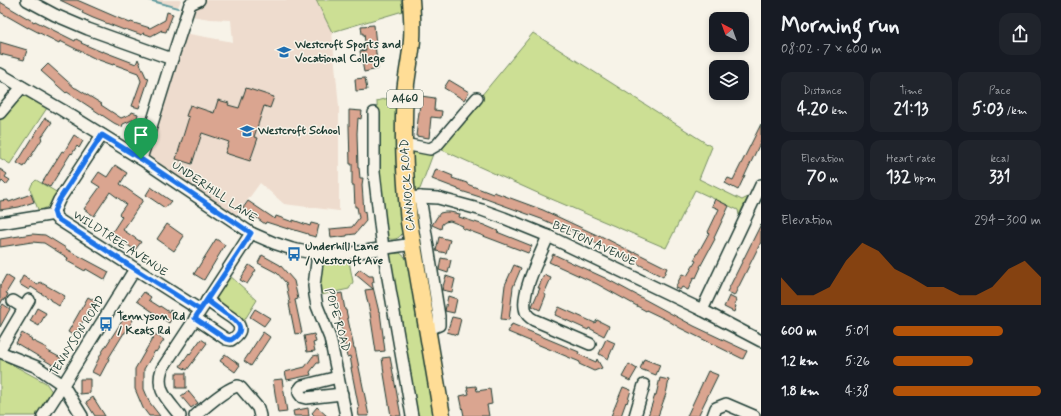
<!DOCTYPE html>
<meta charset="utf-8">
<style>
body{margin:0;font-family:Mynerve,sans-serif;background:#20242c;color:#f1f3f6;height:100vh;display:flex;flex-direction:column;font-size:15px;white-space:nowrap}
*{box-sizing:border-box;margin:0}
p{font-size:13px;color:#9ea1a6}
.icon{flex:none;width:22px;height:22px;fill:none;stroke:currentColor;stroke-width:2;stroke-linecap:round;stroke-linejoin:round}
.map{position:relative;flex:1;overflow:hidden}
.side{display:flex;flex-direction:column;background:#171b24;width:300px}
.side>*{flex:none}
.needle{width:26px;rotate:319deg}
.controls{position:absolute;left:709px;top:12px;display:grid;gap:8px}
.controls a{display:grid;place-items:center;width:40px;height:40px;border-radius:8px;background:#171b24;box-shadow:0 2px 6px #0003;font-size:20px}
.pin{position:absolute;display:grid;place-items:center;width:34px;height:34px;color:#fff;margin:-41px -17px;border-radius:50% 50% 50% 0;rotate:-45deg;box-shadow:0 0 4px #0007}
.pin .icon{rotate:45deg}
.round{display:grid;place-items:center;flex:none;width:42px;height:42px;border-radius:12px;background:#20242c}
.summary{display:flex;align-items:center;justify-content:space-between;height:68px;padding:0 20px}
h1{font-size:22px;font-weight:700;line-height:30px}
.stats{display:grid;grid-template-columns:repeat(3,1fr);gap:6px;height:68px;padding:4px 20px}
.stats div{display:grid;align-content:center;border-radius:10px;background:#20242c;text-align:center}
.stats b{font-size:17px;font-weight:700}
.stats small{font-size:11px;font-weight:400}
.stats p{font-size:11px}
.chart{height:112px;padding:8px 20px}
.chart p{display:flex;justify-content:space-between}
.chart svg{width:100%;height:72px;margin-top:4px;fill:#b45309;opacity:.7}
ul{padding:0 20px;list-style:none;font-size:13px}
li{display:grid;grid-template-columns:64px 48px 1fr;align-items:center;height:30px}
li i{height:10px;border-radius:5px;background:#b45309}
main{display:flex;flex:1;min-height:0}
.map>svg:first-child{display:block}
</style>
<main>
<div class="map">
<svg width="761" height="416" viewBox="0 0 761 416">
<rect width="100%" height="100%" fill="#f7f3e8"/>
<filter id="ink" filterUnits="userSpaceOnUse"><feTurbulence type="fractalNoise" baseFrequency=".025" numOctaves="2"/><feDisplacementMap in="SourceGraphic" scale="8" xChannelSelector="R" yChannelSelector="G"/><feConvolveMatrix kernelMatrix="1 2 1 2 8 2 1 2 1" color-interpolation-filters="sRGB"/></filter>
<g filter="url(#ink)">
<g fill="#eedcce">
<path d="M149,0H181L178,7Z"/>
<path d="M194,0H316L332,32L339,107V211L284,204L260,183L236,216L149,156L184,33L233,42L231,20L210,19L191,16Z"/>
</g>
<g fill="#ccdf94" stroke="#768e64">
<path d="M316,0H401L403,11L332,32Z"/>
<path d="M533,33L712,147L699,179L742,200L748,197L739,215L738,210L695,190L666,248L542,195L440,149L481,96Z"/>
<path d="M23,94L47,108L10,164L0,158V117L18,96Z"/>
<path d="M397,96L403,232C399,240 392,241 385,237L379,187L377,101Z"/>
<path d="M410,149L433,154L420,189L415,191L411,188Z"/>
<path d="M36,180L58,193L49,206L39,212L30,189L32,184Z"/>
<path d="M400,253L405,257L410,267L434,416H418L388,259V254Z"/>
<path d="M349,261L353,282L349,289L321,295L319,267L321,262Z"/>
<path d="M229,275L257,300L242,324L217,302L215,297Z"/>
<path d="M0,358L46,383L53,393L40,416H0Z"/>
</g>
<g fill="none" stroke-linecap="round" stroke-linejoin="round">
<path stroke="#5c989c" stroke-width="2" d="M149,0L178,8"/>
</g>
<g fill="#daa590" stroke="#1f3d34">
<path d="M60,0H77L130,23L131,22L150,28L165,20L167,12L173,14L166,32L161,31L162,30L151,36L143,33L142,35L125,29L124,30L93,18L82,13L83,11Z"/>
<path d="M0,2L34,22L35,21L75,41L76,39L82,42L81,43L102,52V51L136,64L138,59L146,77L149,78L139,108L132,106L141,81L138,73L113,64V65L96,59L60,41L59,43L28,27V28L0,12Z"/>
<path d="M374,25L376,45H375L378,69L364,72L360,51L366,50L364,34H362L361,26Z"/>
<path d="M0,42L27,50L24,60L0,54Z"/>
<path d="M48,64L75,88H76L102,104L101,105L121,118L131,114L132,112L138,114L137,118L123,124L122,127L114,123L67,92L66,93L41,71Z"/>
<path d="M365,78L367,90L356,91L355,79Z"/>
<path d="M449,80L469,92L464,100L444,88Z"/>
<path d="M246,88L274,97L270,108L264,106L254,137L258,138L250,161L225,153L229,142L202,133L192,164L176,159L189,117L186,116L190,105L214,113L218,100L229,103L228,105L239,108Z"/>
<path d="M421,96L435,98L434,110L442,111L441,118L431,117L429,138L416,136Z"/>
<path d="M349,110L362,111L361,119L358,118L357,133L358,168H359L360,178H363L362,185L364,212L365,211L366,221L355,234L347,235V236L331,238L330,229L352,227L359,218L357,207H355L354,185H352V164H350L349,126Z"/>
<path d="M45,118L52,122L41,138L42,139L24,167L17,163Z"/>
<path d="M761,124V141L738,190L725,183L728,178L733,180Z"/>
<path d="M74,135L83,141L79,148L77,146L72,154L71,153L50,187L42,183L62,151L64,152Z"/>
<path d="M115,165L127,173L120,184L143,200L123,230L141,242L135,250L111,234L122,217L119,214L126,204L110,192L94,216L84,209L100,187L92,182L99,172L107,177Z"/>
<path d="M0,169L7,174L5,177L10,180L6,185L2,181L0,184Z"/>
<path d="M436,169L453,176L452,178L467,183V184L493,194L494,192L543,210L599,236V235L634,253L635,252L667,268L663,277L627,258L626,259L576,233L557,225V226L544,220L486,199L458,190V189L432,179Z"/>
<path d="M151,187L171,201L165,208L146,195Z"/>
<path d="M31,194L34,202L19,207L0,210V201L8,200L9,202Z"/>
<path d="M715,199L729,206L714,238L715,239L700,267H701L696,278L694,277L688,290L682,287L680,290L675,288L682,274L687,276L696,261L694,260L709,233L708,232L719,209L712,206Z"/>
<path d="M248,201L275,219L276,216L293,222V220L310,226L311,223L319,225L316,237L308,235V234L288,228V229L266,222L265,224L243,208Z"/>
<path d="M445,212H450L460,214L459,217L484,225L498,231L497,232L532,246L528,253L494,240L462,228L463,226L450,221L445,222L442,224L441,229L432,225L437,217L440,213Z"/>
<path d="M167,224L184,236L174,251L157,239Z"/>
<path d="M761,224V242L734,296L727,292Z"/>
<path d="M32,234L45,235L66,248V249L109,272L105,280L86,269L85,271L67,261L68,258L44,243L32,242L0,247V239Z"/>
<path d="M439,237L450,240L446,253L436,251Z"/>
<path d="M216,239L225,245L204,280L194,274Z"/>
<path d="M553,254L605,278L694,326L747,351L743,359L680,328L667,320L646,310V311L597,284L549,262Z"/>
<path d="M262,255L280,265L294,281L298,299L295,300L302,333L295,334L289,304H290L286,283L277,273L258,263Z"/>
<path d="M441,258L451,260L448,273L439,270Z"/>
<path d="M249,265L256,270L247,284L240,280Z"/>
<path d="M514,265L521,268L513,287L509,320L501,319L505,285Z"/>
<path d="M360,269L369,276H373L374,282L372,283L379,312H380L385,351L376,352L370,313L365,290L373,289L355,274Z"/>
<path d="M6,275L14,280L6,293L8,294L5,300L3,299L0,305V286Z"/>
<path d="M544,275L551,278L544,294L546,295L540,310L532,306L540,288H538Z"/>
<path d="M23,276L38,285L40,282L65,296L59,306L50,300V299L31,287L29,290L19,284Z"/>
<path d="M446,276L455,279L452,292L442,290Z"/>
<path d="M144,292L151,297L149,300L160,307V306L169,312L170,310L175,313L169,323L137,301Z"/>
<path d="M342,293L345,310H346L354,348H355L369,416H359L358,410L359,409L351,368H352L350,356L347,357L336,301L333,302L332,295Z"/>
<path d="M448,296L457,299L454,313L445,311Z"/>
<path d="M729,296L737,300L734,305L736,306L734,312L724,307Z"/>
<path d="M88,297L95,301L74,336L68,332Z"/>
<path d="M3,304L10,309L0,327V309Z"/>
<path d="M559,307L595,323L597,320L609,326L604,336L589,328L588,330L555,315Z"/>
<path d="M37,308L46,313L39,326L30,321Z"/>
<path d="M255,309L270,318L264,326L250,317Z"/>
<path d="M126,315L133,320L125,333H124L108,359H109L100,376L92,372L102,352Z"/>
<path d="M452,317L461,319L457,335L447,332Z"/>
<path d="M512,324L579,352L578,354L596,362L597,359L602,368L594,371L579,364L580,362L508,332Z"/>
<path d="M263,332L270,337L251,366L244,361Z"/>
<path d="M22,333L32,339L31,340L47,348L46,350L61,358L56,367L16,343Z"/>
<path d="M155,334L164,340L156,352L155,351L144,369V389L150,403L160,416H149L143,408L135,389V369Z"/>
<path d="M314,334L316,342L313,343L315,351L307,352L304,336Z"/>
<path d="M201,339L207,343L187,370L180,366L189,353L190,354Z"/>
<path d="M606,339L615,343L608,359L599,354Z"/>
<path d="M225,354L240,365L235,372L220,361Z"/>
<path d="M318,355L319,363H317L310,372L311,375L287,380L285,372L305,367L313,356Z"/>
<path d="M390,357L393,373L401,416H391L384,374L382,358Z"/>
<path d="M644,359L660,365L656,375L640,369Z"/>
<path d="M629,364L637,369L630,381L622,377Z"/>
<path d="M708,371L718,375L698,416H687Z"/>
<rect x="176" y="373" width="10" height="15"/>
<path d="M660,378L669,380L666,394L658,416H648L655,395H656Z"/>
<path d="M80,379H90V393L80,394Z"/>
<path d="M282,379L287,412L278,413L273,380Z"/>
<path d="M476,386L477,391L490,389L492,404L487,405L489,416H464L460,396L469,394L467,387Z"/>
<path d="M623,387L631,390L627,403L626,402L621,416H611Z"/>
<path d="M188,391L198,403L191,408L181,396Z"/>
<path d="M93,397L105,416H95L86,402Z"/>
<path d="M317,407L327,416H315L312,413Z"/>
<path d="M308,408L309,416H294L293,411Z"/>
</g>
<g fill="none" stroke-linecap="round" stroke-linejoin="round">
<defs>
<g id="minor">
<path d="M27,0L55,15L88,29L172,59"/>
<path d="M0,74L62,110L141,159L251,233L274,243L292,249L318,254L332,255L352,253L413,244"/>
<path d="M0,113L22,87"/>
<path d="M374,113V172L383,249L412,416"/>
<path d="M404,144L430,149L437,145L477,98"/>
<path d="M141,159L172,59L190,4L199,0"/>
<path d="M420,197L439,316V325L427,330"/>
<path d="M406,198L420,197L438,198L482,210L504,218L548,236L702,310L761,341"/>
<path d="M55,214L56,218L62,222L200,310"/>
<path d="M55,214L54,211L59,200L102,135"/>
<path d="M0,223L55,214"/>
<path d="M548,236C541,254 522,289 525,308C526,315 529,317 534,320L590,344"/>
<path d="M318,254L314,286L315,295L317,306L330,338L346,416"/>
<path d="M13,301L24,308"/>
<path d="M702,310L761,185"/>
<path d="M195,318L226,339L231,340C248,329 237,321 226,314C219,309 213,305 207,300"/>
<path d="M0,349L29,300"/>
<path d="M0,352L37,367L63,385L82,416"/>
<path d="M338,377L302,386L299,390V393L302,397L306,398L342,394"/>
<path d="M43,416L63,385L135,269"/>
<path d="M180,416C168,400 155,390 162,369C192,323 222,279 251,233"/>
<path d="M195,416C204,408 226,388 238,386L241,388L258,408L260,416"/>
<path d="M635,416L644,385"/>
<path d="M713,416L716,408L726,404L754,416"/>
</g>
<path id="highway" d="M411,0C412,13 413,26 412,40C411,58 406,76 405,94C402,136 405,179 409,222L442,416"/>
</defs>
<use href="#minor" stroke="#1f3d34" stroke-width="14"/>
<use href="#highway" stroke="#1f3d34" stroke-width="19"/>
<use href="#minor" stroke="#f7f3e8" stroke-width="11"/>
<use href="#highway" stroke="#ffdd96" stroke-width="16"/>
</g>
</g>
<g fill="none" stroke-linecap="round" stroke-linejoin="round" filter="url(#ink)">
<defs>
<path id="route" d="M141,159L102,135L59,200L54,211L56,218L135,269L200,310L207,300C213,305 219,309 226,314C237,321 248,329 231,340L226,339L195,318C213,290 233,262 251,233L141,159"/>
</defs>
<use href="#route" stroke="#fff" stroke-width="8"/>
<use href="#route" stroke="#1a73e8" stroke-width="5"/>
</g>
<defs>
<symbol id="school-bare" viewBox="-9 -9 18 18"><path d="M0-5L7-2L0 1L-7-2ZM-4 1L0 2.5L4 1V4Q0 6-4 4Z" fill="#1f6fb2" stroke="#f7f3e8" stroke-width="2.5" paint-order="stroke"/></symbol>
<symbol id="bus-bare" viewBox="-9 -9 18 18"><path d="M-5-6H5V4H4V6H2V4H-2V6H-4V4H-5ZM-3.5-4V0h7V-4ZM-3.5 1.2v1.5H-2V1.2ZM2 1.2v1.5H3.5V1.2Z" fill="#1f6fb2" stroke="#f7f3e8" stroke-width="2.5" paint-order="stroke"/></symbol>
</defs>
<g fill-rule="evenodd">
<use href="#school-bare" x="274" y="42" width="20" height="20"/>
<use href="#school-bare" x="237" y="121" width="20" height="20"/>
<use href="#bus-bare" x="284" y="244" width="20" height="20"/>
<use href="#bus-bare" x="96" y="314" width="20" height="20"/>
</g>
<g text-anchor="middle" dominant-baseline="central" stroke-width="3" stroke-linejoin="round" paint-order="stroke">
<rect fill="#f7f3e8" stroke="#60746a" stroke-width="1" x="387" y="90" width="36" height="18" rx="3"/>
<g font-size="11" font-weight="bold" fill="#1f3d34">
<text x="405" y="99">A460</text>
</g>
<g font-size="12" font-weight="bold" fill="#1f3d34" stroke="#f7f3e8" text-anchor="start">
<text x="295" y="45">Westcroft Sports and<tspan x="295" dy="14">Vocational College</tspan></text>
<text x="258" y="131">Westcroft School</text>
<text x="305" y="247">Underhill Lane<tspan x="305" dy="14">/ Westcroft Ave</tspan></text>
<text x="117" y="317">Tennyson Rd<tspan x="117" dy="14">/ Keats Rd</tspan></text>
</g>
<g font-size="12" fill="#1f3d34" stroke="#f7f3e8">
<text transform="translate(408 185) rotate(-94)">CANNOCK ROAD</text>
<text transform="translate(214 192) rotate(34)">UNDERHILL LANE</text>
<text transform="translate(120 244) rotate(33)">WILDTREE AVENUE</text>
<text transform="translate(594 244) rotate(25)">BELTON AVENUE</text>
<text transform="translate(337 320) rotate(74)">POPE ROAD</text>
<text transform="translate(78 336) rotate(-58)">TENNYSON ROAD</text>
</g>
</g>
</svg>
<div class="controls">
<a><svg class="needle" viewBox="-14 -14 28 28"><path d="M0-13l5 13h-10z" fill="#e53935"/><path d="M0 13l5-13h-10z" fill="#9ea1a6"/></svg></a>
<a><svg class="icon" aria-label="layers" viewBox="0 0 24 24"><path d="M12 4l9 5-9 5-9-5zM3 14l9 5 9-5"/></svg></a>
</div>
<div class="pin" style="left:141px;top:159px;background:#1e9e55"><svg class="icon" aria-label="arrive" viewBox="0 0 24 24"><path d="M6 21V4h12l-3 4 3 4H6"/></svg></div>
</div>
<section class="side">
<div class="summary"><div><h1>Morning run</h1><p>08:02 · 7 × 600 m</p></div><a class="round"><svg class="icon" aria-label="share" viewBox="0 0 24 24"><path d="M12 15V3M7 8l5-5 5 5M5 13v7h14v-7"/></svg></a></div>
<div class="stats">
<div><p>Distance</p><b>4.20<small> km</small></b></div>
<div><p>Time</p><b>21:13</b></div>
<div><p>Pace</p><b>5:03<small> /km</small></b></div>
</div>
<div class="stats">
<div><p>Elevation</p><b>70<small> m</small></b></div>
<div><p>Heart rate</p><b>132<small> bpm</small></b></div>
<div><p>kcal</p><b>331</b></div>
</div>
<div class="chart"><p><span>Elevation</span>294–300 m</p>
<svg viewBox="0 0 160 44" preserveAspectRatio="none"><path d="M0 44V27L10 38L20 38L30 33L40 17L50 6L60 11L70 22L80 27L90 33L100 33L110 38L120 38L130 33L140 22L150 17L160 27V44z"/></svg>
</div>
<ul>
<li><b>600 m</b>5:01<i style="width:74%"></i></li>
<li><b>1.2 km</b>5:26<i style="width:54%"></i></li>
<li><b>1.8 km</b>4:38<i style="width:100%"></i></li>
</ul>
</section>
</main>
